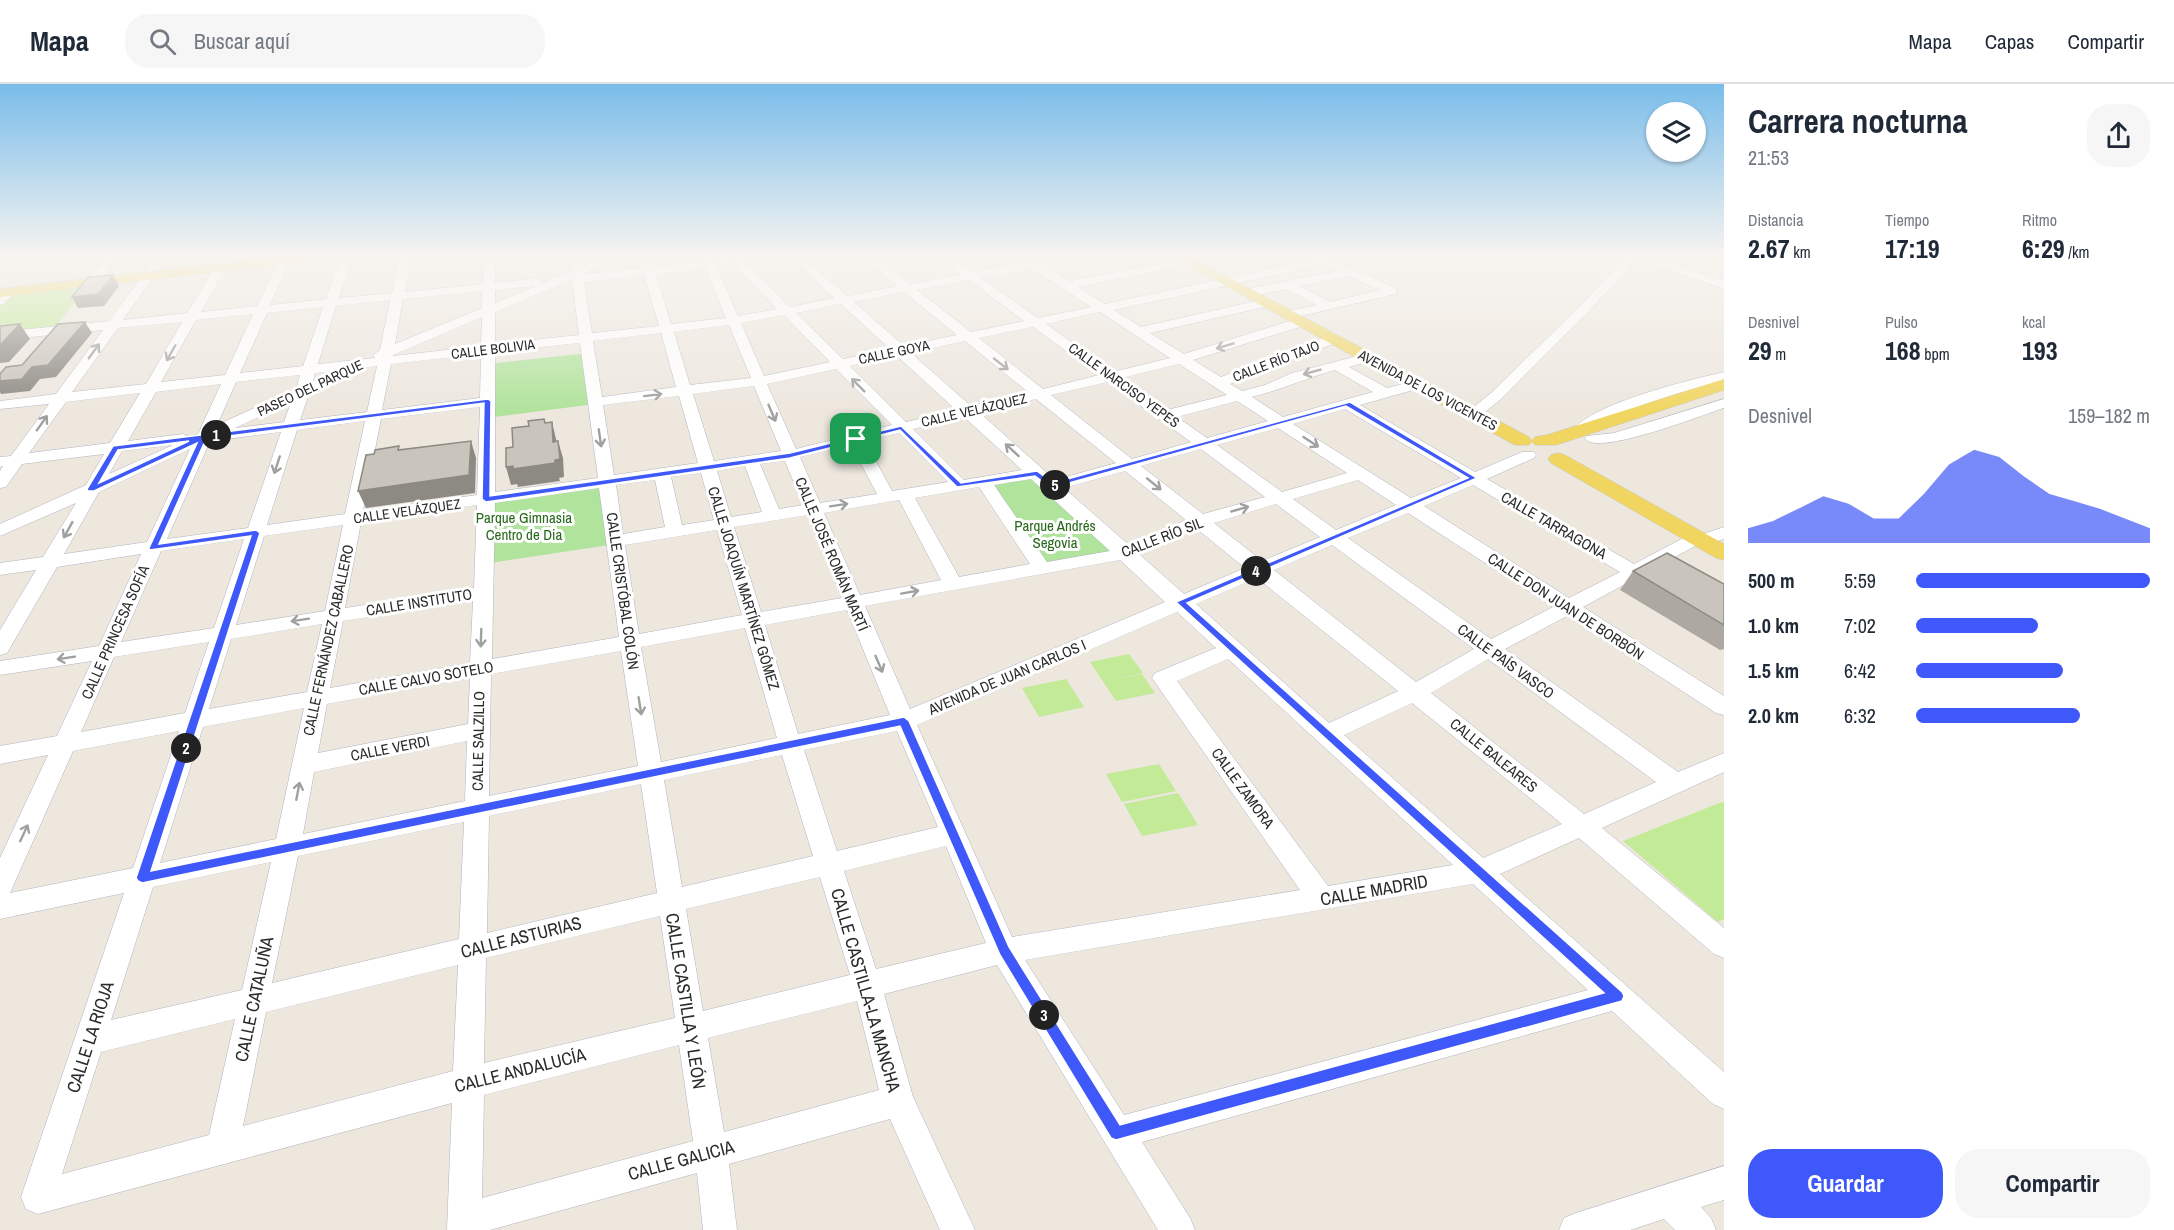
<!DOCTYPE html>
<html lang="es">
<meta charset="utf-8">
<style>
body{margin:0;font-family:"Archivo Narrow",sans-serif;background:#f6f6f7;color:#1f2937;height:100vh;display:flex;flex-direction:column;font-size:22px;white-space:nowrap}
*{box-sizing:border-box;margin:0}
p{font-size:20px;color:#747a83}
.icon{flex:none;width:33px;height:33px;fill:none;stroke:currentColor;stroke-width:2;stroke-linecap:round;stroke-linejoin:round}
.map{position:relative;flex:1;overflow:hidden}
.sheet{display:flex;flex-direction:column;background:#fff;width:450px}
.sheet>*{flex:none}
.tools{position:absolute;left:1646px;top:18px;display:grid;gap:12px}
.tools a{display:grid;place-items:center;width:60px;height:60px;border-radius:50%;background:#fff;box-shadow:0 2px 4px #0004;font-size:30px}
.pin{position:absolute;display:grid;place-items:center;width:51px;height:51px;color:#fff;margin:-26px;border-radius:12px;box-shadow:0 3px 9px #0006}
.km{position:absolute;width:30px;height:30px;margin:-15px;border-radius:50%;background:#222;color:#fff;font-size:16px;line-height:30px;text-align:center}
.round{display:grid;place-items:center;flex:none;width:63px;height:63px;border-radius:24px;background:#f6f6f7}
.head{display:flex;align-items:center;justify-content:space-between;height:102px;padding:0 24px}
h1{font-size:33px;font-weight:700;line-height:45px}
.metrics{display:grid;grid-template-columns:repeat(3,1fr);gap:9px;height:102px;padding:6px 24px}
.metrics div{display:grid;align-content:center}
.metrics b{font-size:26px;font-weight:700}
.metrics small{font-size:16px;font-weight:400}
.metrics p{font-size:16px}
.chart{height:168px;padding:12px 24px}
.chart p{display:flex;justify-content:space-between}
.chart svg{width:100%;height:108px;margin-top:6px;fill:#3f58f9;opacity:.7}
.primary-button{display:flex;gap:12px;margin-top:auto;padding:12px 24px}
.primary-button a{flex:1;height:69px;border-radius:24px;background:#3f58f9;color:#fff;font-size:24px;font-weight:700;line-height:69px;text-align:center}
.primary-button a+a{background:#f6f6f7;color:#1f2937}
ul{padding:0 24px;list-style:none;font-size:20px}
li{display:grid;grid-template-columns:96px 72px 1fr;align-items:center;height:45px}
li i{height:15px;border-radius:8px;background:#3f58f9}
header{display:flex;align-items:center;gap:36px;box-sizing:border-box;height:84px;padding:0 30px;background:#fff;border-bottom:2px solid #e0e1e3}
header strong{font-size:28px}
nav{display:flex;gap:33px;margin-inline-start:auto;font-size:21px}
.search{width:420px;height:54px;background:#f6f6f7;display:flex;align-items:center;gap:15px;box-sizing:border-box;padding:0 21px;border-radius:24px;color:#747a83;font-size:22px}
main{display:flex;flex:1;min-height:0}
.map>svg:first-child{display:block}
</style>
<header>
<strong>Mapa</strong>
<div class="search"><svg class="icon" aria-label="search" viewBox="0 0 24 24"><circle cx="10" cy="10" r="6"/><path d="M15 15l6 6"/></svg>Buscar aquí</div>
<nav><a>Mapa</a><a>Capas</a><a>Compartir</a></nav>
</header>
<main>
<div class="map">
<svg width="1724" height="1146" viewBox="0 0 1724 1146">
<rect width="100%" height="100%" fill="#ede7de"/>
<g fill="#b0e39b">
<path d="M589,269L595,320L487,334L488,280Z"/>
<path d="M1037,389L1127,469L1042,484L984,398Z"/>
<path d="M607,398L616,460L484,480L486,415Z"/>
</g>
<g fill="#c2ea97">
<path d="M92,198L51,247L0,252V217L8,208Z"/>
<path d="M1129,570L1143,589L1115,595L1142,590L1155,609L1116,617L1090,578Z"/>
<path d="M1066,595L1084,623L1039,633L1022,604Z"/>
<path d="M1159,680L1176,707L1122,718L1106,690Z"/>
<path d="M1178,709L1198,741L1142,752L1124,720Z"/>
<path d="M1722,718L1724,719V835L1718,838L1623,757Z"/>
</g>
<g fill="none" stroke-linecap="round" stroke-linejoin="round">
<defs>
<g id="minor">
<path d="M108,170H120L96,201H88L86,198Z"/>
<path d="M158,170H170L123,236L187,229L223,170H234L201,228L257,222L282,170H293L270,221L326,215L342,170H353L339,214L392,209L401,170H412L405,208L483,200L484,170H495V199L537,194L541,195L542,199L571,188L569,170H579L582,183L614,170H629L584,190L642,184L639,170H649L654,183L702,177L700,170H710L713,176L748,170H769L768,172L744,177L790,223L834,214L788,170H799L847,212L897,202L859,170H871L910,200L961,191L935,170H947L973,188L1024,179L1025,175C1031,174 1034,176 1039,176C1058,175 1075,170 1094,170L1089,173L1045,182L1069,197L1210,170H1231L1225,173L1078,203L1105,220L1312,176L1307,173L1306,170H1317L1396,204V210L1288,235L1283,234L1282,231L1283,228L1317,221L1286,205L1248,213L1242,209L1248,205L1337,187L1323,181L1114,226L1141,243L1265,215L1269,216L1271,219L1269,222L1150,249L1184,270L1296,235H1306L1308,238L1306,241L1193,276L1221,293L1328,252H1338L1340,255L1338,258L1230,300L1242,307L1265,301L1292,289L1369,269L1374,270L1376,273L1374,276L1349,283L1387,304L1419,296L1426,300L1424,303L1360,321L1475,388L1522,368H1534L1536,371L1534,374L1487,395L1634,480L1691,450H1703L1724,443V455L1703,462L1697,461L1583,523L1724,612V631L1716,629L1567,532L1505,565L1678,688L1724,669V688L1602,744L1724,844V874L1714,870L1579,754L1500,790L1724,988V1025L1713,1020L1612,927L1142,1058L1190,1134L1195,1146H1158L997,881L884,910L913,1013L975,1146H940L890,1035L729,1080L737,1146H703L697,1089L490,1146H447L452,1019L38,1130L26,1125L21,1113L124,809L0,835V774L48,671L0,680V662L57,652L92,577L0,591V577L99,562L141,470L57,483L7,569L0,571V546L36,486L0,491V479L43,473L76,419L0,452V440L86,401L104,370L22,380L6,403L0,404V387L3,382L0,383V373L11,372L49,320L0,325V317L56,310L103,246L0,256V248L109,237ZM733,179L777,225L738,232L716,182ZM705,184L726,234L671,240L656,190ZM1032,184L1091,223L1038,234L981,194ZM644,191L659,242L592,249L584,198ZM1348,192L1380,206L1330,218L1300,202ZM572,196L579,251L495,260V228ZM969,196L1024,237L971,248L917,206ZM536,202L495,219V206ZM482,207V224L395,260L403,215ZM904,208L957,251L904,262L854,218ZM390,216L380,266L373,271L375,274L318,280L336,222ZM841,220L890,265L843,275L796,229ZM323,223L303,282L240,289L267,229ZM1100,228L1170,274L1113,288L1046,240ZM253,230L225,291L161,298L196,236ZM784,231L830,278L764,292L741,239ZM482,233L481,262L393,272V271ZM182,238L146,300L72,308L118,244ZM729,241L751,294L690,301L674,248ZM1033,243L1099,291L1043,305L979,254ZM661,249L676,303L602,313L593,257ZM965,257L1028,308L971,322L911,269ZM580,259L598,394L495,408V268ZM481,270L480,314L382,326L391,280ZM897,272L956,326L906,338L850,282ZM1179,280L1227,311L1167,326L1122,294ZM377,282L367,328L300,336L309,310L351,290L352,285ZM836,285L892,341L796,365L767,300ZM1335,286L1373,308L1283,333L1252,313C1280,306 1307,294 1335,286ZM335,287L313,297L315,289ZM300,291L296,305L217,341L236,298ZM1108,298L1191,358L1132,375L1051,311ZM221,300L198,350L190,353L183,350L128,357L156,308ZM754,302L781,367L714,377L693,310ZM140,309L110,359L29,369L66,318ZM679,312L698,379L614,391L603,321ZM1036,315L1116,379L1055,396L980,329ZM1237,317L1268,337L1207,354L1177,333ZM291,318L284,338L235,344ZM480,323L477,411L363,427L381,335ZM1345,325L1461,394L1411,414L1293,340ZM964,333L1022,386L964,396L913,345ZM365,337L345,430L267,441L297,346ZM1278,344L1347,389L1282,408L1217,361ZM281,348L248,444L167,455L211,355L219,352L226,355ZM899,349L948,398L892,407L865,357ZM173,361L109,390L122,367ZM851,361L877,410L820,419L800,373ZM190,365L147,458L64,470L99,408ZM1201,365L1265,413L1203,430L1141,382ZM785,377L803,421L779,425L760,380ZM745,382L762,428L731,433L717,387ZM1125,387L1186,436L1129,461L1064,404ZM701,389L714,436L682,441L671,393ZM1031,395L1110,467L1047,478L994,401ZM655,396L665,443L623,450L616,401ZM1358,396L1396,421L1336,446L1293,415ZM1473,401L1620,488L1569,514L1424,422ZM979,403L1030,480L959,493L915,414ZM599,404L619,553L492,575L495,419ZM899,416L941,496L860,511L824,429ZM1276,420L1320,453L1262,477L1214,439ZM477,421L474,504L345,524L361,438ZM1408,429L1553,523L1491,555L1348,454ZM808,431L842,514L761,528L734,443ZM343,441L325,527L236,541L264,452ZM1197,445L1245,484L1184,510L1139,470ZM717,446L742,531L639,550L625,461ZM244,455L214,544L121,558L161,467ZM1332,461L1474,565L1416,598L1274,486ZM1120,476L1165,518L910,625L865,522ZM1257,494L1398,607L1329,639L1196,520ZM473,517L470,579L330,604L343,537ZM847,526L890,631L798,650L765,541ZM1177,528L1216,564L1155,589L1152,594L1300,806L1012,853L917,641ZM322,540L307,608L209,625L231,555ZM745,544L777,654L661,678L641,563ZM209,558L185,629L81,648L114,573ZM621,567L638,682L489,712L491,590ZM1228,575L1453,781L1328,802L1177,597ZM1488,575L1656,698L1584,730L1431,609ZM470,594L468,640L318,669L327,620ZM1412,619L1562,740L1483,774L1344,651ZM304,624L276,755L160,779L203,643ZM179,647L133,784L10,809L73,667ZM897,647L938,743L837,767L804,666ZM467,657L465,717L303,750L314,688ZM782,671L813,772L682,803L664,696ZM641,700L657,809L487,849L489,732ZM464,738L459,855L272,899L298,772ZM946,762L986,859L876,885L844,787ZM271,778L242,906L111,936L153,803ZM820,793L850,891L703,927L686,825ZM1473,800L1588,906L1124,1031L1025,876ZM660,832L675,934L484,979L486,874ZM458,881L453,987L243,1042L266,928ZM857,917L879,1006L724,1048L708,954ZM235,935L209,1051L62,1090L101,968ZM679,961L693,1057L482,1114L484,1011Z"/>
<path d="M1628,170H1643L1724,197V205L1637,175L1590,226L1501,315L1479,333H1469L1466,330L1469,327L1491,309L1582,220Z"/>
<path d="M8,204L14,208L4,220L0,221V209Z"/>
<path d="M1724,288V296C1693,305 1661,313 1631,326C1616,332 1594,348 1581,351L1573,346C1594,319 1689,296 1724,288Z"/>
<path d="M1724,315V324C1702,331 1599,372 1585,355L1587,352L1614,349Z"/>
<path d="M1724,1082V1116L1701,1123L1711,1134L1716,1146H1675L1664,1135L1630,1146H1559L1564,1134L1576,1129Z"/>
</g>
<g id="major">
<path d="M300,170H339L332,174L0,213V205Z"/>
<path d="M1168,170H1185L1529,353L1532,357L1529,361H1515Z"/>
<path d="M1724,295V306L1556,361H1535L1532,357L1535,353L1547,351Z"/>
<path d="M1558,369L1565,371L1724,460V476L1716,474L1551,379L1548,375L1551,371Z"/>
</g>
</defs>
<use href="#minor" stroke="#b1b3bf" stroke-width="1"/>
<use href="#major" stroke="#c8c8c8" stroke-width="1"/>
<use href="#minor" fill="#fff" fill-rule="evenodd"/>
<use href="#major" fill="#f0d660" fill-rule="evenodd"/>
</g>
<path fill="#ada9a2" d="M1633,487L1724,500V565L1720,566L1620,506Z"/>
<g fill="#8d8a84">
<path d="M113,191L119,202L104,222L78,224L72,213Z"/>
<path d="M85,238L92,249L56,293L40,295L30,307L1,310L0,308V297L32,283Z"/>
<path d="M20,240L30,255L9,278L0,279V261Z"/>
<path d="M552,338L556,355L557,375L553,358Z"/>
<path d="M471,357L476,374L475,409L366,424L358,407Z"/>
<path d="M558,357L563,374L564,393L559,394L560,397L518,403L517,400L511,401L506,383L555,376Z"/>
</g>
<g fill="#c9c5bc" stroke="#8d8a84" stroke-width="1.5">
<path d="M113,191L98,210L72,213L88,193Z"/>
<path d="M85,238L48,281L32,283L22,295L0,297V290L6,283L22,281L58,240Z"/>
<path d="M20,240L0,261V242Z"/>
<path d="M544,335L545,339L552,338L553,358L558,357L560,375L555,376V379L513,385V382L506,383V364L513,363L512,344L529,342L528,337Z"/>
<path d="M471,357L469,391L358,407L366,371L374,370L375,366L399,362L398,366Z"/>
<path d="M1667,469L1724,500V541L1633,487Z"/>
</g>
<defs><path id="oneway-shaft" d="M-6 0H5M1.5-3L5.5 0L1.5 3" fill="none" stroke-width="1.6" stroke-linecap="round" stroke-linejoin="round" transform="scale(1.5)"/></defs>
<g stroke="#a0a0a0">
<use href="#oneway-shaft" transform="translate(1225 262) rotate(163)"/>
<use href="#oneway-shaft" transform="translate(94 267) rotate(-54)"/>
<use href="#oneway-shaft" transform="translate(171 269) rotate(120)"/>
<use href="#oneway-shaft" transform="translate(1001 280) rotate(38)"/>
<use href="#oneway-shaft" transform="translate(1312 288) rotate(165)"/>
<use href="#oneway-shaft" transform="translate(858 301) rotate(-135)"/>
<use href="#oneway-shaft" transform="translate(653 311) rotate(-7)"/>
<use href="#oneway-shaft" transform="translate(772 329) rotate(67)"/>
<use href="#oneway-shaft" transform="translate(42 339) rotate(-55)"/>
<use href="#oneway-shaft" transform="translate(600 354) rotate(82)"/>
<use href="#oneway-shaft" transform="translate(1311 358) rotate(33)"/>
<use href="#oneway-shaft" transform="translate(1012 366) rotate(-138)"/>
<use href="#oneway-shaft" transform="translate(277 381) rotate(108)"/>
<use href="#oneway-shaft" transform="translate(1154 400) rotate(39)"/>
<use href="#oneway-shaft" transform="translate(839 421) rotate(-9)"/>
<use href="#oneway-shaft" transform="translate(1240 425) rotate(-16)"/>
<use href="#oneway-shaft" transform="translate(68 446) rotate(119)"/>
<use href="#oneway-shaft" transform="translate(910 508) rotate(-10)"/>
<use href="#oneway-shaft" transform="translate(300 536) rotate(171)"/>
<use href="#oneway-shaft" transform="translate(481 554) rotate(92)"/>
<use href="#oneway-shaft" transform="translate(66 574) rotate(171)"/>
<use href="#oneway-shaft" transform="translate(879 580) rotate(67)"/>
<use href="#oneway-shaft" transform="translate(640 622) rotate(81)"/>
<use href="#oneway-shaft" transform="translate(298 707) rotate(-79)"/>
<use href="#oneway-shaft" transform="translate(24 749) rotate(-65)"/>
</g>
<linearGradient id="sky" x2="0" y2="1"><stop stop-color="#79bcea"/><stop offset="0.52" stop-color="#f7f4f0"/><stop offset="1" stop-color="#f7f4f0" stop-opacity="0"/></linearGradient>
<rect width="1724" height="330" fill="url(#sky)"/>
<path fill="#3f58f9" stroke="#fff" stroke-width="1.5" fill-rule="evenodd" d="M488,315L491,317L490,412L790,369L901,342L961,399L1037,387L1053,399L1350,318L1477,394L1187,519L1622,908L1624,912L1622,917L1116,1056L1111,1054L1000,871L900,642L142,799L138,797L136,794L251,452L150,466L149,464L197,359L94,407H88L87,405L113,362ZM484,319L482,415L486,418L790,374L900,346L957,403L1035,392L1051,404L1346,322L1468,394L1176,518L1604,909L1120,1041L1009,863L909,637L904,633L151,787L260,449L256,446L159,460L206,355ZM189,357L99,399L118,366Z"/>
<g text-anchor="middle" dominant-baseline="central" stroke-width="6" stroke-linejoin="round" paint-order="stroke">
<g font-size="14" fill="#2b2b2b" stroke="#fff">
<text transform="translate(493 265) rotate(-7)">CALLE BOLIVIA</text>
<text transform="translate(894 268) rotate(-12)">CALLE GOYA</text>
<text transform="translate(1276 277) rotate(-21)">CALLE RÍO TAJO</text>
<text transform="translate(1124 301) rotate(36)">CALLE NARCISO YEPES</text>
<text transform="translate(310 304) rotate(-25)">PASEO DEL PARQUE</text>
<text transform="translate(1428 306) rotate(28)">AVENIDA DE LOS VICENTES</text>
<text transform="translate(974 326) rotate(-13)">CALLE VELÁZQUEZ</text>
<text transform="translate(407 427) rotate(-8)">CALLE VELÁZQUEZ</text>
</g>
<g font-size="15" fill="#27691b" stroke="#fff">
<text x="524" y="433">Parque Gimnasia<tspan x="524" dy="17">Centro de Dia</tspan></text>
<text x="1055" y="441">Parque Andrés<tspan x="1055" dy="17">Segovia</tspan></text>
</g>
<g font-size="15" fill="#2b2b2b" stroke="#fff">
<text transform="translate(1554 441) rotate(30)">CALLE TARRAGONA</text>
<text transform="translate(1162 453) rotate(-21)">CALLE RÍO SIL</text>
<text transform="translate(832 470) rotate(67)">CALLE JOSÉ ROMÁN MARTÍ</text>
<text transform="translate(744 504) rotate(73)">CALLE JOAQUÍN MARTÍNEZ GÓMEZ</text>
<text transform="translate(623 507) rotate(82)">CALLE CRISTÓBAL COLÓN</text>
<text transform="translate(419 518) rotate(-9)">CALLE INSTITUTO</text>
<text transform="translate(1566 522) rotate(33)">CALLE DON JUAN DE BORBÓN</text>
<text transform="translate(115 548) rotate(-66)">CALLE PRINCESA SOFÍA</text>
<text transform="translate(328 556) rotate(-78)">CALLE FERNÁNDEZ CABALLERO</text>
<text transform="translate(1506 577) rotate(36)">CALLE PAÍS VASCO</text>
<text transform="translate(1007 593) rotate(-23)">AVENIDA DE JUAN CARLOS I</text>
<text transform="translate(426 594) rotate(-10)">CALLE CALVO SOTELO</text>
<text transform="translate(478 657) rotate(-89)">CALLE SALZILLO</text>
<text transform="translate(390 664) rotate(-11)">CALLE VERDI</text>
<text transform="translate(1494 671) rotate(39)">CALLE BALEARES</text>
<text transform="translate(1243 704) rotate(54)">CALLE ZAMORA</text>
</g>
<g font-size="18" fill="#2b2b2b" stroke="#fff">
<text transform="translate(1374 806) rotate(-10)">CALLE MADRID</text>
<text transform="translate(521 853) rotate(-14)">CALLE ASTURIAS</text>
<text transform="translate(866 906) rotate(74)">CALLE CASTILLA-LA MANCHA</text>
<text transform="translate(254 915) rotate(-78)">CALLE CATALUÑA</text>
<text transform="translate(686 917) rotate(81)">CALLE CASTILLA Y LEÓN</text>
<text transform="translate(90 953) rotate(-72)">CALLE LA RIOJA</text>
<text transform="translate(520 986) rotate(-14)">CALLE ANDALUCÍA</text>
<text transform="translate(681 1076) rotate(-15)">CALLE GALICIA</text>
</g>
</g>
</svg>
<div class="tools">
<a><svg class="icon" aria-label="layers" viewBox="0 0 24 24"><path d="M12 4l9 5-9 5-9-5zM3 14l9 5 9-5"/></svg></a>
</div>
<div class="pin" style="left:856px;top:355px;background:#1e9e55"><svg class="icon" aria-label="arrive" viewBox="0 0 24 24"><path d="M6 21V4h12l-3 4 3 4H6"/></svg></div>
<b class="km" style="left:216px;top:351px">1</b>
<b class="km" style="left:186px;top:664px">2</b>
<b class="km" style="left:1044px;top:931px">3</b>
<b class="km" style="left:1256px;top:487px">4</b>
<b class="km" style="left:1055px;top:401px">5</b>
</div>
<section class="sheet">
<div class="head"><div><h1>Carrera nocturna</h1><p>21:53</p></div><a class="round"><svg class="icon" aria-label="share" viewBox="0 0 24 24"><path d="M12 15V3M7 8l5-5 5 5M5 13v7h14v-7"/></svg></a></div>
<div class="metrics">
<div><p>Distancia</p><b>2.67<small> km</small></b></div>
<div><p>Tiempo</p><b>17:19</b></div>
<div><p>Ritmo</p><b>6:29<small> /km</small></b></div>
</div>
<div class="metrics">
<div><p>Desnivel</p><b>29<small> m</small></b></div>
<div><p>Pulso</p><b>168<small> bpm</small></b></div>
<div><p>kcal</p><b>193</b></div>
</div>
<div class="chart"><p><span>Desnivel</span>159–182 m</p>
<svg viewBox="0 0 160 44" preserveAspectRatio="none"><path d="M0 44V38L10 35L20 30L30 25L40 28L50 34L60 34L70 24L80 12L90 6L100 9L110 17L120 24L130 27L140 30L150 34L160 38V44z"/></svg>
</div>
<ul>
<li><b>500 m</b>5:59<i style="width:100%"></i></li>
<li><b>1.0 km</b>7:02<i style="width:52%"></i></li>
<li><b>1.5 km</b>6:42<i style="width:63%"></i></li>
<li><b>2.0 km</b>6:32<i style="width:70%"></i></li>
</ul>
<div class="primary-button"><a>Guardar</a><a>Compartir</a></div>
</section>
</main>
